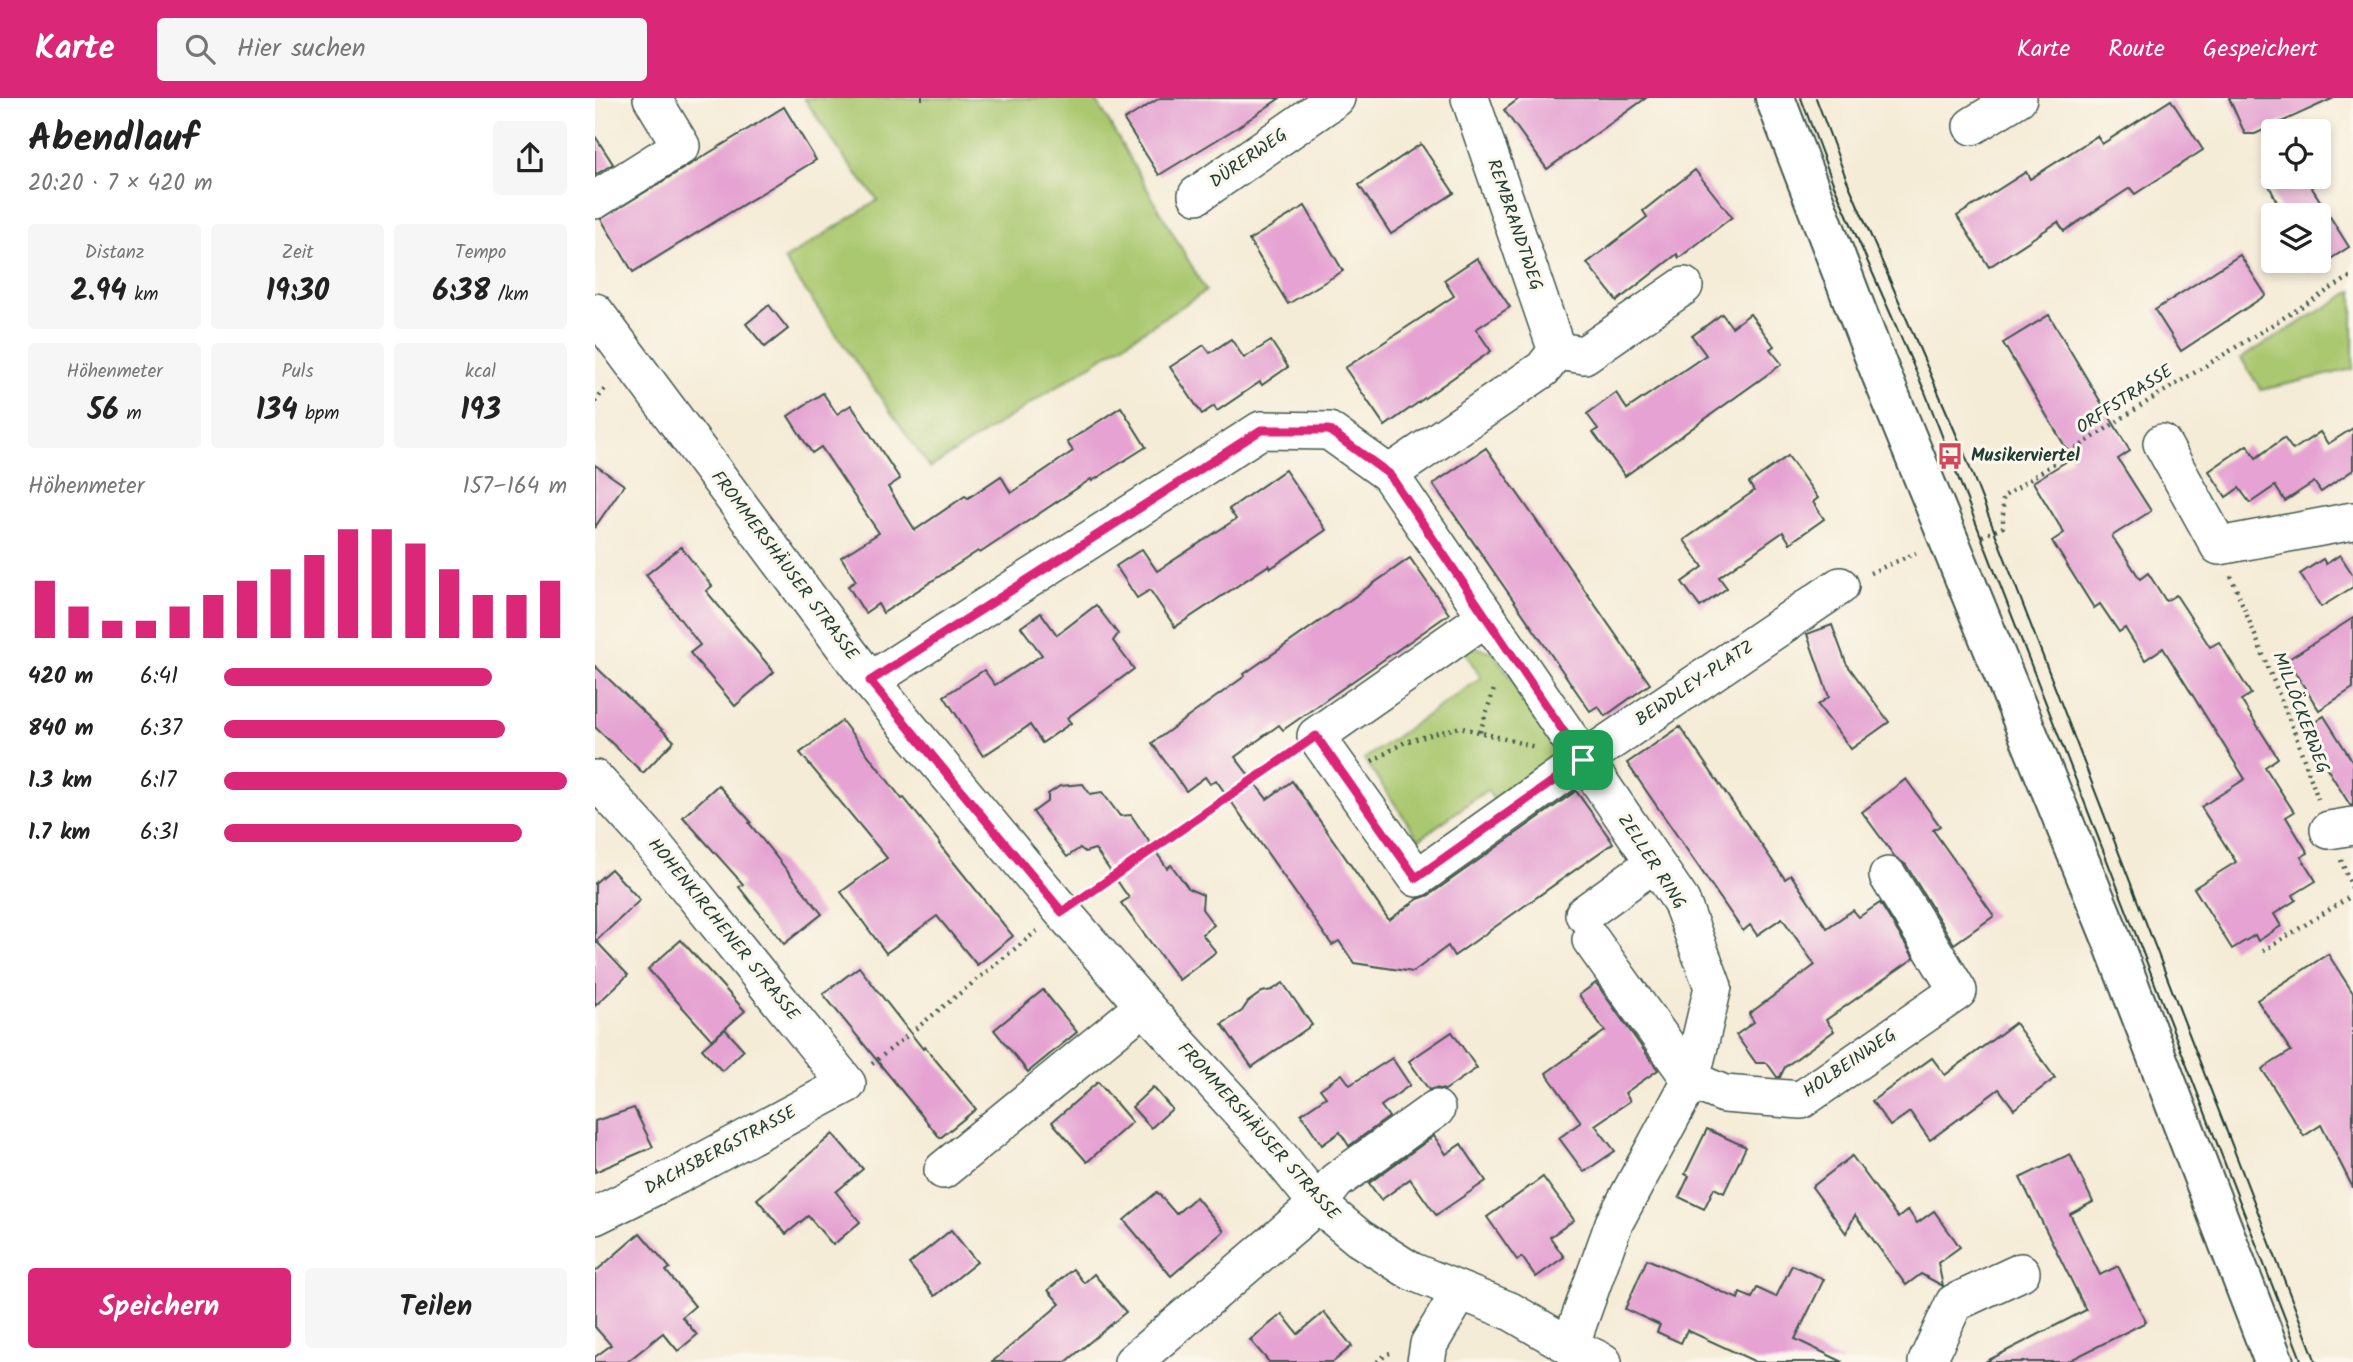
<!DOCTYPE html>
<html lang="de">
<meta charset="utf-8">
<style>
body{margin:0;font-family:Kalam,sans-serif;background:#f6f6f6;color:#222;height:100vh;display:flex;flex-direction:column;font-size:26px;white-space:nowrap}
*{box-sizing:border-box;margin:0}
p{font-size:23px;color:#767676}
.icon{flex:none;width:38px;height:38px;fill:none;stroke:currentColor;stroke-width:2;stroke-linecap:round;stroke-linejoin:round}
.map{position:relative;flex:1;overflow:hidden}
.side{display:flex;flex-direction:column;background:#fff;width:595px}
.side>*{flex:none}
.fabs{position:absolute;left:1666px;top:21px;display:grid;gap:14px}
.fabs a{display:grid;place-items:center;width:70px;height:70px;border-radius:7px;background:#fff;box-shadow:0 4px 10px #0003;font-size:35px}
.pin{position:absolute;display:grid;place-items:center;width:60px;height:60px;color:#fff;margin:-30px;border-radius:14px;box-shadow:0 4px 10px #0006}
.round{display:grid;place-items:center;flex:none;width:74px;height:74px;border-radius:7px;background:#f6f6f6}
.head{display:flex;align-items:center;justify-content:space-between;height:119px;padding:0 28px}
h1{font-size:38px;font-weight:600;line-height:52px}
.stats{display:grid;grid-template-columns:repeat(3,1fr);gap:10px;height:119px;padding:7px 28px}
.stats div{display:grid;align-content:center;border-radius:7px;background:#f6f6f6;text-align:center}
.stats b{font-size:30px;font-weight:600}
.stats small{font-size:19px;font-weight:400}
.stats p{font-size:19px}
.chart{height:196px;padding:14px 28px}
.chart p{display:flex;justify-content:space-between}
.chart svg{width:100%;height:126px;margin-top:7px;stroke:#db2777;stroke-width:6}
.action{display:flex;gap:14px;margin-top:auto;padding:14px 28px}
.action a{flex:1;height:80px;border-radius:7px;background:#db2777;color:#fff;font-size:28px;font-weight:600;line-height:80px;text-align:center}
.action a+a{background:#f6f6f6;color:#222}
ul{padding:0 28px;list-style:none;font-size:23px}
li{display:grid;grid-template-columns:112px 84px 1fr;align-items:center;height:52px}
li i{height:18px;border-radius:9px;background:#db2777}
header{display:flex;align-items:center;gap:42px;box-sizing:border-box;height:98px;padding:0 35px;background:#db2777;color:#fff}
header strong{font-size:33px}
nav{display:flex;gap:38px;margin-inline-start:auto;font-size:24px}
.search{width:490px;height:63px;background:#f6f6f6;display:flex;align-items:center;gap:18px;box-sizing:border-box;padding:0 24px;border-radius:7px;color:#767676;font-size:26px}
main{display:flex;flex:1;min-height:0}
.map>svg:first-child{display:block}
</style>
<header>
<strong>Karte</strong>
<div class="search"><svg class="icon" aria-label="search" viewBox="0 0 24 24"><circle cx="10" cy="10" r="6"/><path d="M15 15l6 6"/></svg>Hier suchen</div>
<nav><a>Karte</a><a>Route</a><a>Gespeichert</a></nav>
</header>
<main>
<section class="side">
<div class="head"><div><h1>Abendlauf</h1><p>20:20 · 7 × 420 m</p></div><a class="round"><svg class="icon" aria-label="share" viewBox="0 0 24 24"><path d="M12 15V3M7 8l5-5 5 5M5 13v7h14v-7"/></svg></a></div>
<div class="stats">
<div><p>Distanz</p><b>2.94<small> km</small></b></div>
<div><p>Zeit</p><b>19:30</b></div>
<div><p>Tempo</p><b>6:38<small> /km</small></b></div>
</div>
<div class="stats">
<div><p>Höhenmeter</p><b>56<small> m</small></b></div>
<div><p>Puls</p><b>134<small> bpm</small></b></div>
<div><p>kcal</p><b>193</b></div>
</div>
<div class="chart"><p><span>Höhenmeter</span>157–164 m</p>
<svg viewBox="0 0 160 44" preserveAspectRatio="none"><path d="M5 44V24M15 44V33M25 44V38M35 44V38M45 44V33M55 44V29M65 44V24M75 44V20M85 44V15M95 44V6M105 44V6M115 44V11M125 44V20M135 44V29M145 44V29M155 44V24"/></svg>
</div>
<ul>
<li><b>420 m</b>6:41<i style="width:78%"></i></li>
<li><b>840 m</b>6:37<i style="width:82%"></i></li>
<li><b>1.3 km</b>6:17<i style="width:100%"></i></li>
<li><b>1.7 km</b>6:31<i style="width:87%"></i></li>
</ul>
<div class="action"><a>Speichern</a><a>Teilen</a></div>
</section>
<div class="map">
<svg width="1758" height="1264" viewBox="0 0 1758 1264">
<rect width="100%" height="100%" fill="#fbf7ec"/>
<filter id="ink" filterUnits="userSpaceOnUse"><feTurbulence type="fractalNoise" baseFrequency=".0143" numOctaves="2"/><feDisplacementMap in="SourceGraphic" scale="14" xChannelSelector="R" yChannelSelector="G"/><feConvolveMatrix kernelMatrix="1 2 1 2 8 2 1 2 1" color-interpolation-filters="sRGB"/></filter>
<filter id="wash" filterUnits="userSpaceOnUse"><feTurbulence type="fractalNoise" baseFrequency=".00686" numOctaves="4" result="noise"/><feDisplacementMap in="SourceGraphic" scale="28" xChannelSelector="R" yChannelSelector="G"/><feGaussianBlur stdDeviation="1.57" result="paint"/><feColorMatrix in="noise" values="0 0 0 0 0 0 0 0 0 0 0 0 0 0 0 0 0 1.4 0 .05"/><feComposite in="paint" operator="in"/></filter>
<g filter="url(#wash)">
<rect width="100%" height="100%" fill="#f5ecd7"/>
<g fill="#aac870" stroke="#648252" stroke-width="2">
<path d="M209,0H500L611,193L335,370L189,162L283,102L252,64Z"/>
<path d="M1758,193V271L1666,292L1646,260Z"/>
<path d="M876,548L898,554L979,670L910,718L892,692L824,741L769,661L886,580L870,554Z"/>
</g>
<g id="blocks">
<g fill="#e5a2d2">
<path d="M565,0H685L643,29L564,77L529,22Z"/>
<path d="M925,0H1051L952,71L909,12Z"/>
<path d="M1634,0H1739L1660,36H1650Z"/>
<path d="M1576,2L1608,52L1540,96L1535,90L1469,133L1463,124L1394,169L1362,118L1431,74L1435,81L1502,38L1507,46Z"/>
<path d="M189,9L221,62L38,174L6,121Z"/>
<path d="M0,38L18,66L0,77Z"/>
<path d="M826,46L859,95L796,136L764,87Z"/>
<path d="M1100,72L1137,119L1084,160L1082,156L1022,203L992,165L1052,119L1048,113Z"/>
<path d="M1670,79H1710L1754,149L1714,175L1708,163H1724V117H1688Z"/>
<path d="M710,108L748,173L693,206L654,142Z"/>
<path d="M1645,157L1671,197L1586,253L1560,212Z"/>
<path d="M882,160L915,209L881,231L896,253L790,328L750,270L859,198L849,182Z"/>
<path d="M174,207L193,231L170,249L151,226Z"/>
<path d="M1127,216L1137,229L1155,216L1179,248L1175,251L1187,266L1030,378L998,334L1003,331L992,316L1021,295L1032,311L1111,257L1097,238Z"/>
<path d="M1454,217L1535,353L1523,361L1556,413L1517,438L1545,481L1553,475L1571,503L1581,497L1615,549L1624,544L1656,596L1646,602L1683,660L1670,669L1699,714L1691,719L1713,755L1706,759L1721,783L1698,797L1701,802L1679,816L1686,828L1663,843L1660,837L1637,851L1599,790L1641,764L1606,709L1650,681L1568,550L1550,562L1530,530L1524,534L1505,506L1499,510L1457,443L1469,435L1438,384L1477,360L1408,245Z"/>
<path d="M636,241L649,260L676,243L693,269L667,287L665,284L622,313L619,308L607,316L575,269L609,247L615,255Z"/>
<path d="M228,295L242,316L256,307L305,381L293,389L320,432L370,398L373,400L406,378L416,395L478,353L472,344L526,309L551,349L497,383L496,381L385,455L383,453L288,515L283,506L270,515L253,488L261,483L246,459L284,435L226,349L217,355L193,318Z"/>
<path d="M1758,330V372L1726,394L1719,384L1690,403L1680,388L1655,405L1644,390L1631,399L1614,373L1652,347L1661,360L1689,340L1698,352L1725,334L1733,346Z"/>
<path d="M891,350L1055,586L1010,618L1003,608L995,613L838,386Z"/>
<path d="M1193,358L1223,400L1218,404L1229,421L1195,445L1188,434L1124,479L1132,490L1105,509L1087,484L1108,469L1089,442L1159,393L1154,385Z"/>
<path d="M0,367L29,387L0,429Z"/>
<path d="M690,372L731,432L676,470L674,467L580,529L555,492L542,500L521,468L547,451L562,473L641,421L634,411Z"/>
<path d="M86,449L117,488L111,493L179,574L140,608L95,555L105,547L51,477Z"/>
<path d="M1745,457L1758,477V489L1726,509L1705,476L1728,461L1731,466Z"/>
<path d="M815,460L854,516L688,632L684,627L640,659L672,701L697,683L794,822L823,801L834,797L981,693L1018,745L859,858L853,848L818,874L759,865L744,843L737,847L621,682L615,686L610,679L591,693L557,645L650,578L649,576Z"/>
<path d="M501,507L523,536L518,543L539,571L472,620L476,625L447,645L435,627L388,658L349,598L389,572L400,587L447,557L426,529L446,515L462,537Z"/>
<path d="M1758,520V590L1724,612L1692,562Z"/>
<path d="M1237,527L1251,565L1294,624L1256,651L1223,607L1234,599L1212,536Z"/>
<path d="M0,568L79,643L48,675L0,629Z"/>
<path d="M1729,618L1758,664V708L1755,707L1708,632Z"/>
<path d="M247,623L307,701L309,700L345,745L344,746L418,838L382,867L342,818L291,855L246,794L292,760L205,655Z"/>
<path d="M1085,629L1190,781L1196,777L1232,830L1258,812L1264,819L1285,805L1319,860L1231,922L1239,933L1190,969L1185,979H1182L1172,965H1161L1141,937L1159,924L1154,916L1220,867L1187,820L1162,837L1155,827L1148,833L1032,665Z"/>
<path d="M1311,681L1345,728L1338,732L1399,818L1359,846L1311,767L1300,759L1267,714Z"/>
<path d="M488,686L495,696L507,694L525,718L536,717L572,770L576,767L594,791L608,797L607,811L619,827L607,836L621,854L584,882L526,805L534,800L500,751L490,754L485,750L472,759L438,714L453,703V696L465,688Z"/>
<path d="M123,687L156,724L154,725L227,816L189,846L144,789L148,786L88,719Z"/>
<path d="M16,771L45,802L1,843L33,877L0,908V785Z"/>
<path d="M86,842L150,913L117,942L53,871Z"/>
<path d="M1733,856L1758,895V1090L1726,1027L1709,1038L1667,971L1696,953L1662,902Z"/>
<path d="M264,869L328,951L330,949L381,1011L345,1040L228,896Z"/>
<path d="M688,885L717,927L657,969L627,926L647,913L653,904L667,894L677,892Z"/>
<path d="M1001,885L1063,972L1030,995L1035,1003L1000,1027L1020,1053L989,1074L964,1040L986,1024L951,975L1010,933L984,897Z"/>
<path d="M448,892L482,934L433,974L399,932Z"/>
<path d="M1420,925L1460,980L1419,1011L1404,991L1335,1042L1315,1014L1295,1028L1277,1003L1337,960L1350,977Z"/>
<path d="M130,931L149,952L127,973L107,951Z"/>
<path d="M857,934L882,970L850,992L840,990L834,992L814,963Z"/>
<path d="M797,960L815,987L786,1008L794,1019L754,1048L745,1034L727,1047L706,1016L731,999L725,991L747,976L755,987Z"/>
<path d="M503,984L537,1024L492,1064L457,1024Z"/>
<path d="M558,989L577,1011L556,1030L537,1009Z"/>
<path d="M39,1010L58,1049L0,1074V1023Z"/>
<path d="M1112,1031L1151,1049L1129,1095L1119,1090L1109,1111L1084,1099L1094,1078L1090,1076Z"/>
<path d="M238,1036L268,1071L241,1094L265,1124L238,1147L213,1118L191,1136L162,1101Z"/>
<path d="M839,1038L851,1056L866,1046L891,1083L841,1117L815,1081L786,1102L774,1085Z"/>
<path d="M1475,1056L1498,1104L1475,1116L1505,1177L1523,1168L1551,1224L1472,1264H1390L1491,1212L1425,1080Z"/>
<path d="M1257,1058L1303,1120L1313,1112L1322,1125L1339,1113L1365,1149L1343,1165L1348,1188L1326,1176L1311,1187L1260,1117L1251,1135L1217,1089Z"/>
<path d="M948,1079L979,1122L955,1139L969,1159L941,1179L927,1159L922,1162L892,1119Z"/>
<path d="M562,1094L581,1116L601,1099L629,1133L576,1178L529,1122Z"/>
<path d="M356,1132L382,1164L340,1198L314,1166Z"/>
<path d="M45,1135L75,1170L71,1173L100,1208L87,1219L102,1237L83,1253L68,1235L32,1264H0V1259L16,1247L0,1229V1174Z"/>
<path d="M1052,1161L1143,1201L1145,1195L1157,1200L1162,1190L1181,1199L1197,1167L1229,1181L1200,1241L1248,1264H1161L1092,1232L1086,1245L1062,1234L1065,1227L1030,1211Z"/>
<path d="M478,1171L489,1185L499,1176L531,1214L471,1264H397L465,1206L453,1192Z"/>
<path d="M729,1214L757,1248L738,1264H674L655,1242L687,1216L703,1236Z"/>
</g>
</g>
</g>
<g filter="url(#ink)">
<use href="#blocks" fill-opacity="0" stroke="#3f574c" stroke-width="2"/>
<g fill="none" stroke-linecap="round" stroke-linejoin="round">
<defs>
<g id="minor">
<path d="M1377,28L1423,0"/>
<path d="M602,97L741,0"/>
<path d="M0,102L86,48L57,0"/>
<path d="M0,214L275,583L467,813L549,908L667,1037L723,1106L764,1140L816,1173L915,1213L975,1248L1008,1264"/>
<path d="M962,253L989,257L1089,188"/>
<path d="M1567,345L1624,448L1758,423"/>
<path d="M794,376L948,271L962,253L875,0"/>
<path d="M891,519L721,638L822,780L988,662L1245,488"/>
<path d="M275,583L666,332L734,333L794,376L1086,803L1118,889L1096,982L1019,1125L975,1248"/>
<path d="M0,681L50,736L252,986L83,1077L0,1118"/>
<path d="M1734,732L1758,728"/>
<path d="M989,816L1059,765"/>
<path d="M996,842L1096,982L1129,996L1206,1002L1363,893L1293,778"/>
<path d="M348,1072L549,908"/>
<path d="M538,1264L723,1106L741,1083L841,1011"/>
<path d="M831,1264L834,1246L865,1194"/>
<path d="M1332,1264L1359,1205L1426,1174"/>
</g>
<path id="major" d="M1180,0L1282,266L1515,837L1679,1264"/>
</defs>
<use href="#minor" stroke="#3f574c" stroke-width="40"/>
<use href="#major" stroke="#3f574c" stroke-width="42"/>
<g stroke="#3f574c" stroke-width="4.5" stroke-dasharray="2 5" stroke-linecap="butt">
<path d="M326,0H329"/>
<path d="M0,304L12,288"/>
<path d="M1387,438L1408,429V399L1547,307L1758,177"/>
<path d="M1275,475L1321,455"/>
<path d="M1636,478L1700,636L1723,701"/>
<path d="M885,634L899,591"/>
<path d="M777,663L810,644L865,629L940,649"/>
<path d="M1746,762L1758,792"/>
<path d="M494,795L694,656"/>
<path d="M1668,853L1758,797"/>
<path d="M277,966L442,833"/>
<path d="M782,1264L792,1256L799,1254"/>
</g>
<use href="#minor" stroke="#fff" stroke-width="37"/>
<use href="#major" stroke="#fff" stroke-width="38"/>
<g stroke="#1f3d34" stroke-width="2">
<path d="M1206,0L1238,85L1330,294L1707,1264"/>
<path d="M1221,0L1251,80L1368,352L1721,1264"/>
</g>
</g>
</g>
<g fill="none" stroke-linecap="round" stroke-linejoin="round" filter="url(#ink)">
<defs>
<path id="route" d="M666,332H734L794,376L988,662L821,780L721,638L467,814L275,583Z"/>
</defs>
<use href="#route" stroke="#fff" stroke-width="14"/>
<use href="#route" stroke="#db2777" stroke-width="9"/>
</g>
<defs>
<symbol id="bus-bare" viewBox="-9 -9 18 18"><path d="M-5-6H5V4H4V6H2V4H-2V6H-4V4H-5ZM-3.5-4V0h7V-4ZM-3.5 1.2v1.5H-2V1.2ZM2 1.2v1.5H3.5V1.2Z" fill="#d1495b" stroke="#fbf7ec" stroke-width="2.5" paint-order="stroke"/></symbol>
</defs>
<g fill-rule="evenodd">
<use href="#bus-bare" x="1336" y="339" width="38" height="38"/>
</g>
<g text-anchor="middle" dominant-baseline="central" stroke-width="6" stroke-linejoin="round" paint-order="stroke">
<g font-size="18" fill="#1f3d34" stroke="#fbf7ec">
<text transform="translate(654 61) rotate(-35)">DÜRERWEG</text>
<text transform="translate(919 127) rotate(71)">REMBRANDTWEG</text>
<text transform="translate(1530 302) rotate(-33)">ORFFSTRASSE</text>
<text transform="translate(189 468) rotate(53)">FROMMERSHÄUSER STRASSE</text>
<text transform="translate(1100 586) rotate(-34)">BEWDLEY-PLATZ</text>
<text transform="translate(1705 615) rotate(69)">MILLÖCKERWEG</text>
<text transform="translate(1056 764) rotate(57)">ZELLER RING</text>
<text transform="translate(128 832) rotate(51)">HOHENKIRCHENER STRASSE</text>
<text transform="translate(1255 966) rotate(-34)">HOLBEINWEG</text>
<text transform="translate(663 1034) rotate(48)">FROMMERSHÄUSER STRASSE</text>
<text transform="translate(126 1053) rotate(-28)">DACHSBERGSTRASSE</text>
</g>
<g font-size="18" font-weight="bold" fill="#1f3d34" stroke="#fbf7ec" text-anchor="start">
<text x="1376" y="358">Musikerviertel</text>
</g>
</g>
</svg>
<div class="fabs">
<a><svg class="icon" aria-label="locate" viewBox="0 0 24 24"><circle cx="12" cy="12" r="6"/><path d="M12 2v4M12 18v4M2 12h4M18 12h4"/></svg></a>
<a><svg class="icon" aria-label="layers" viewBox="0 0 24 24"><path d="M12 4l9 5-9 5-9-5zM3 14l9 5 9-5"/></svg></a>
</div>
<div class="pin" style="left:988px;top:662px;background:#1e9e55"><svg class="icon" aria-label="arrive" viewBox="0 0 24 24"><path d="M6 21V4h12l-3 4 3 4H6"/></svg></div>
</div>
</main>
